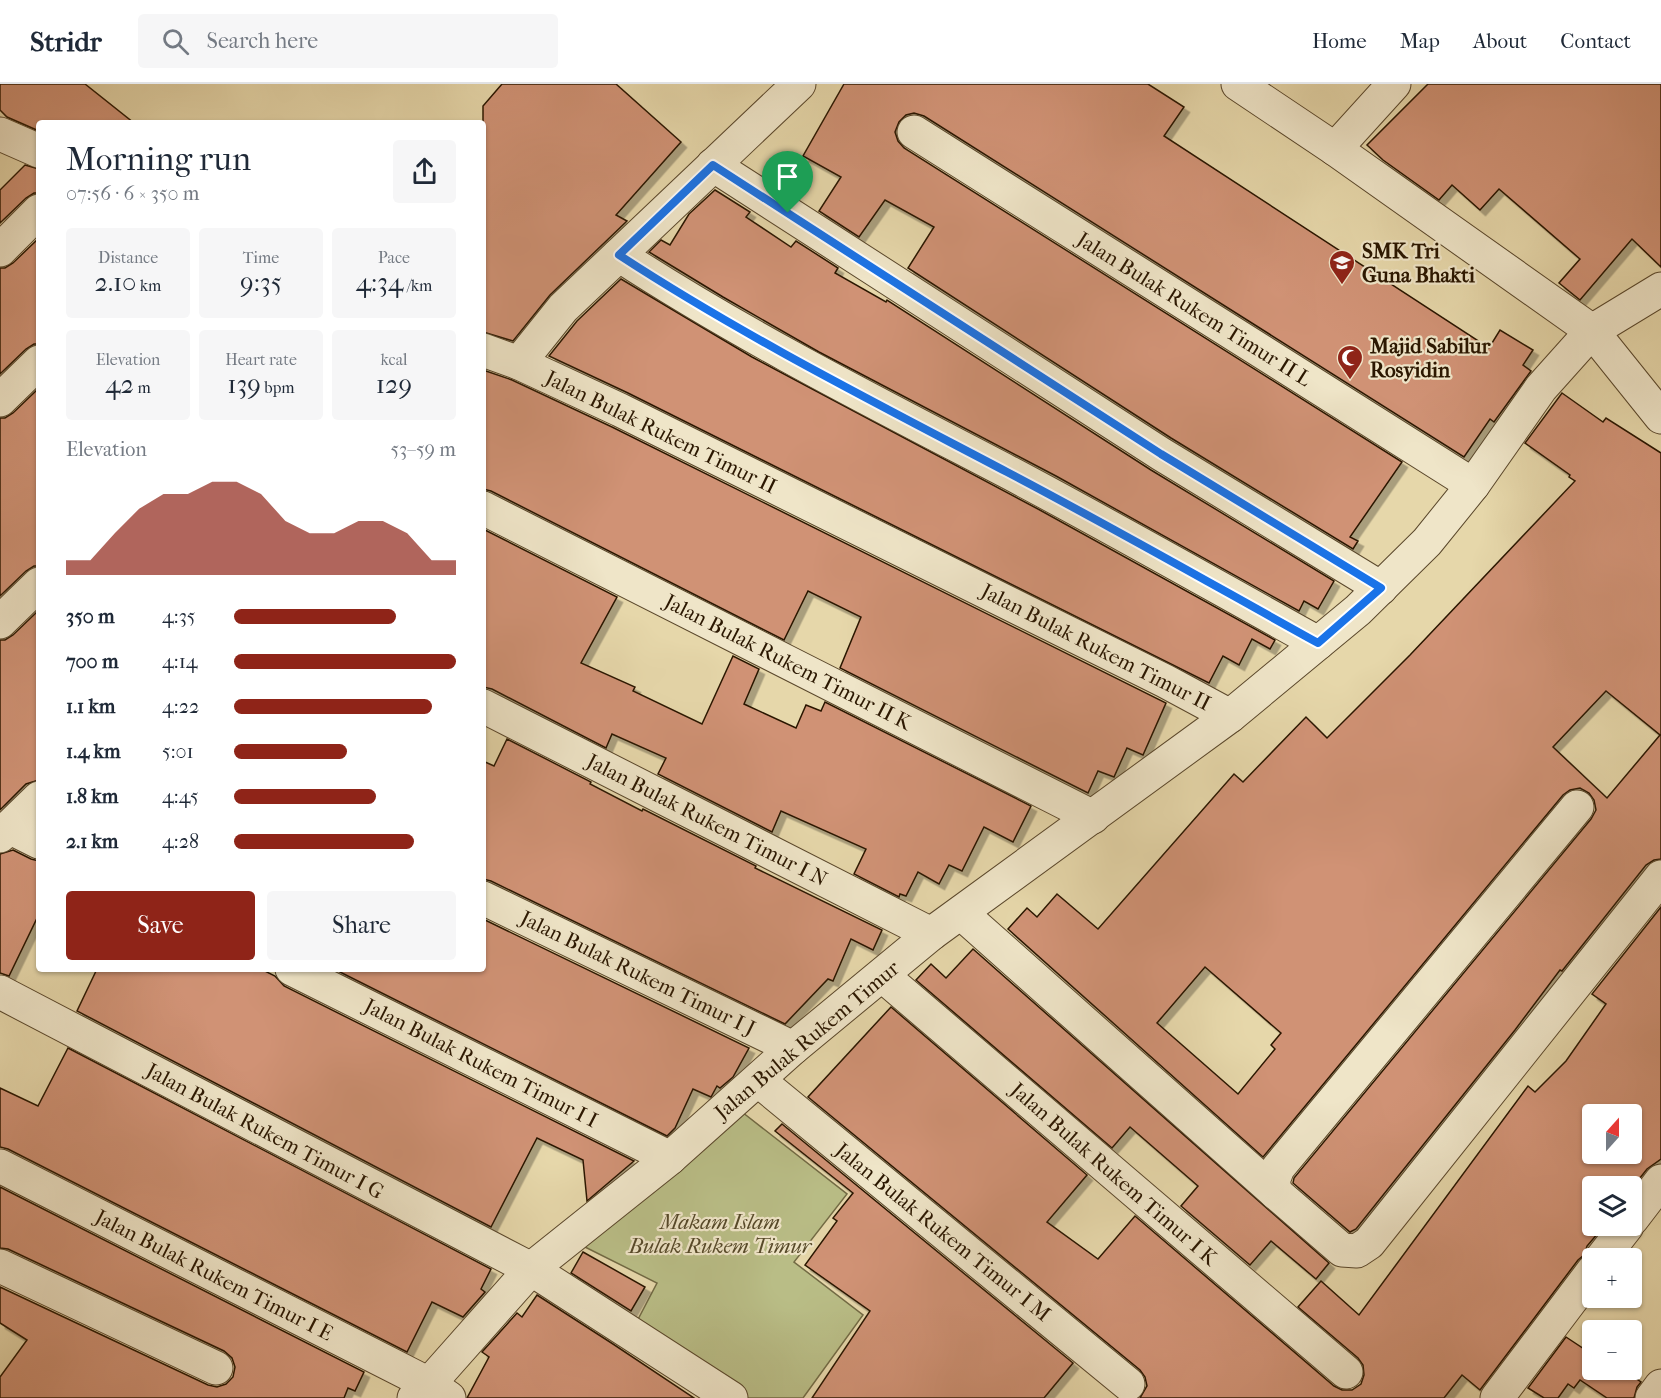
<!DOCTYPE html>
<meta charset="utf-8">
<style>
body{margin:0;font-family:"IM FELL French Canon",serif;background:#f6f6f7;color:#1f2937;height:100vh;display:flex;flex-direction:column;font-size:22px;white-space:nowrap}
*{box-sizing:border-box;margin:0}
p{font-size:20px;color:#747a83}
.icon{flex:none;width:33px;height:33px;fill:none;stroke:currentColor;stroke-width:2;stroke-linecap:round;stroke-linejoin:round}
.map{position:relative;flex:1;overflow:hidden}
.sheet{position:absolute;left:36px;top:36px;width:450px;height:852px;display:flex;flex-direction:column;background:#fff;border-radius:6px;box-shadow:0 2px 4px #0004}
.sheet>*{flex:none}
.needle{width:39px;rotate:21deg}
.tools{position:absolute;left:1582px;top:1020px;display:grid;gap:12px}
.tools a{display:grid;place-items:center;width:60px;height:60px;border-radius:6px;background:#fff;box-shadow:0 2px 4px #0004;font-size:30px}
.pin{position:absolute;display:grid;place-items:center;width:51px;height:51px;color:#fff;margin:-62px -26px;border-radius:50% 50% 50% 0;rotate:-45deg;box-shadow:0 0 6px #0007}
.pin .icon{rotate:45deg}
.round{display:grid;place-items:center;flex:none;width:63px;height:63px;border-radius:6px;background:#f6f6f7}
.headline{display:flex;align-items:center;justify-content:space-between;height:102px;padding:0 30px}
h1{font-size:33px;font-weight:600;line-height:45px}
.metrics{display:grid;grid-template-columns:repeat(3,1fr);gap:9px;height:102px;padding:6px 30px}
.metrics div{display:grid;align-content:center;border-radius:6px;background:#f6f6f7;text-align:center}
.metrics b{font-size:26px;font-weight:600}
.metrics small{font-size:16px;font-weight:400}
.metrics p{font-size:16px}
.chart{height:168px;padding:12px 30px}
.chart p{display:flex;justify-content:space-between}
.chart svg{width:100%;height:108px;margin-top:6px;fill:#8f2418;opacity:.7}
.primary-button{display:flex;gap:12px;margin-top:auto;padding:12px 30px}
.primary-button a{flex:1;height:69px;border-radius:6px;background:#8f2418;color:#fff;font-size:24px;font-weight:600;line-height:69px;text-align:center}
.primary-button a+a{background:#f6f6f7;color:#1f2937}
ul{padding:0 30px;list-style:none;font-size:20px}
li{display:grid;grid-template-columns:96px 72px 1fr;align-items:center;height:45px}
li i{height:15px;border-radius:8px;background:#8f2418}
header{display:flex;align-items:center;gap:36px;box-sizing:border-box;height:84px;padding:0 30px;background:#fff;border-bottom:2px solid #e0e1e3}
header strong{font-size:28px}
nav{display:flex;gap:33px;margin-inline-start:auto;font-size:21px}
.search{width:420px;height:54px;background:#f6f6f7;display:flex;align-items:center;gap:15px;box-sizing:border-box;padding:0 21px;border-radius:6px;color:#747a83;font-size:22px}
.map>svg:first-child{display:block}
</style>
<header>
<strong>Stridr</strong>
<div class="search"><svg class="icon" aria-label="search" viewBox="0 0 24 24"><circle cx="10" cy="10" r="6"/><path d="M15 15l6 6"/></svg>Search here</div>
<nav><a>Home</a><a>Map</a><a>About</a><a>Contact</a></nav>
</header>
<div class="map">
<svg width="1661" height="1314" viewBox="0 0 1661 1314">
<defs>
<filter id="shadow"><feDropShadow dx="5.5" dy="5.5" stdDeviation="0" flood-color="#0004"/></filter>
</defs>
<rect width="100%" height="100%" fill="#e6d7aa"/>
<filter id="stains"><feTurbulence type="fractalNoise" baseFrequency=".00333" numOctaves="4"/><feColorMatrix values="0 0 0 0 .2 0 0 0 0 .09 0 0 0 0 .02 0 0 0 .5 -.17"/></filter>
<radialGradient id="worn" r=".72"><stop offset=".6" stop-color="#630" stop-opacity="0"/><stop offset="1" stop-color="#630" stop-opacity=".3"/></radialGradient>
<path fill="#b9bd86" stroke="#726a44" stroke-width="1.5" d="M742,1028L847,1110L794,1178L863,1231L803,1314H746L634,1243L657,1199L583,1162Z"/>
<g fill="#d09275" stroke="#2b1701" stroke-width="1.5" fill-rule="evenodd" filter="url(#shadow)">
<path d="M0,0H85L134,39H39V47L7,33L0,26Z"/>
<path d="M502,0H616L681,58L616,131L627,137L550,211L513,257L483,248V22Z"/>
<path d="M844,0H1148L1184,23L1164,52L1489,264L1500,246L1533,266L1523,281L1531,287L1494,338L1490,335L1464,373L924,32L914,29L906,31L899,38L895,48L898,57L904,64L1402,378L1350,453L1358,457L1353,465L1171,354L908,184L934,143L885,116L859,153L819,127L841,93L803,72Z"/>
<path d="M1428,0H1661V183L1632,155L1580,216L1559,199L1580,175L1499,105L1480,126L1452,101L1439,116L1383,76L1367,61Z"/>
<path d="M25,81L39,85V109H34L26,114L0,139V106Z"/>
<path d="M715,106L750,128L746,133L791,163L796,157L838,184L835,189L886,218L887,216L1151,386L1334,497L1318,525L1304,517L1299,527L1056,392L819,268L723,213L649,168L661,156L670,161L689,130Z"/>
<path d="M39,154V260H34L26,265L0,290V184H5L13,179Z"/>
<path d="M621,195L752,273L1038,425L1275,556L1270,565L1252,555L1239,581L1223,572L1209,599L628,309L549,272L577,237Z"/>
<path d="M483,286L512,296L612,343L1166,619L1143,671L1127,664L1114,693L1098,687L1088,709L840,584L861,533L808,507L784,556L491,407L483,405Z"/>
<path d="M39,304V482H34L26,487L0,512V334H5L13,329Z"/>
<path d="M1562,309L1603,338L1606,334L1661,369V775L1654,776L1646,781L1562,887L1560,886L1515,946L1356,1145L1350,1148L1293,1099L1294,1094L1591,735L1596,726L1594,716L1589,709L1580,704L1570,706L1563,711L1263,1073L1008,845L1027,824L1037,833L1057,810L1098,845L1234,690L1243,698L1306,633L1327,654L1410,571L1575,397L1569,393L1570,391L1525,359ZM1606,607L1660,651L1607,714L1553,663ZM1205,883L1281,949L1271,961L1275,965L1238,1010L1157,939Z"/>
<path d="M483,445L617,513L581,579L635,603L633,607L702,640L733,572L759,585L744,620L796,644L806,621L821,627L825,618L1031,722L1013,758L984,743L962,787L949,781L939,800L918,788L906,812L900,810L899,813L854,790L866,765L781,727L772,748L658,690L666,674L612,650L606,664L492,605L483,603Z"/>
<path d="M39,526V696L26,700L0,726V556H5L13,551Z"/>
<path d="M507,655L591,698L590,700L642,727L643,725L756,782L755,784L882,846L873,866L851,855L833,897L828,895L785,940L491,797L483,795V677L494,682Z"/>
<path d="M13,766L31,775L39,777V830L9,892L0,889V770Z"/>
<path d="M1661,823V1075L1647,1085L1632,1104V1102H1593V1142H1604L1587,1162L1584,1171L1578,1176L1480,1306L1462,1291L1444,1314H1140L1147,1302L1145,1293L1140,1286L808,1013L891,923L1087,1091L1047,1138L1098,1175L1135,1132L1334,1302L1342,1306H1352L1361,1300L1364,1291L1363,1281L1358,1274L1298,1223L1321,1197L1359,1231L1528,1002L1535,1008L1566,977L1606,920L1592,910ZM1593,1030H1632V1070H1593Z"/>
<path d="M483,835L749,964L733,993L720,1004L717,1002L711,1013L693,1005L675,1044L667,1052L334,885H483Z"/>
<path d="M973,865L1329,1179L1316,1195L1271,1157L1250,1181L1181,1122L1198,1102L1130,1043L1112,1064L916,896L931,880L946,894Z"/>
<path d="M97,885H261L275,892L284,902L634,1077L587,1117L583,1076L537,1054L491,1143L77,927Z"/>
<path d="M68,964L491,1185L481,1205L485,1208L463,1233L432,1218L407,1268L8,1065L0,1063V1004L38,1022Z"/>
<path d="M782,1040L1073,1279L1044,1314H812L870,1227L805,1181L837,1137L833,1134L853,1109L775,1047Z"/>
<path d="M0,1103L364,1288L355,1307L348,1304L344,1314H0V1293L27,1256L0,1239V1203L208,1301L217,1303L226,1300L233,1293L235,1283L232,1274L224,1267L8,1165L0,1164Z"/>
<path d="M583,1168L645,1203L631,1227L571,1189Z"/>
<path d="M537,1211L613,1260L694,1314H467L489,1273L482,1268L517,1229L522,1233Z"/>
<path d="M1566,1253L1593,1271V1286H1623L1641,1298L1637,1303L1634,1314H1607L1580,1296L1574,1304L1568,1300L1558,1314H1544L1528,1304Z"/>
</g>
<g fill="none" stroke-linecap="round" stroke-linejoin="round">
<defs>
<g id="minor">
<path d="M1238,0L1335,65L1592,247L1661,205"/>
<path d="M914,48L1473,401"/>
<path d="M0,50L39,67"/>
<path d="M1335,65L1394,0"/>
<path d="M713,81L1161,370L1381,504"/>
<path d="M0,166L39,127"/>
<path d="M619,171C743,252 876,319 1008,388C1112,443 1215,502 1318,559"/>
<path d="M483,266L519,279L620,326L1165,597L1230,632"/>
<path d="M519,279L563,224L799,0"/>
<path d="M0,316L39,278"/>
<path d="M483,424L1093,733"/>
<path d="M0,538L39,500"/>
<path d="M483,622L931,850"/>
<path d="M1577,723L1278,1084L1273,1097L1276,1109L1342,1166L1357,1167L1369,1159L1661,793"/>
<path d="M9,743L39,758"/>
<path d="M0,752L39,714"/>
<path d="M483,814L793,964"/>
<path d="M961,829L1276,1109"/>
<path d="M292,885L670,1074"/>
<path d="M883,892L1346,1288"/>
<path d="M0,908L531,1185L731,1314"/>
<path d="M758,996L1128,1300"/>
<path d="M0,1082L429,1300L449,1314"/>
<path d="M1632,1135L1661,1097"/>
<path d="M1602,1174L1627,1142"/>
<path d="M0,1182L216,1284"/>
<path d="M414,1314L429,1300L531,1185L670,1074L793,964L931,850L1230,632L1358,526L1427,458L1473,401L1541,304L1592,247L1661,333"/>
<path d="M1497,1314L1593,1187"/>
<path d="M1652,1314L1661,1302"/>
</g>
</defs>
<use href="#minor" stroke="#5a472b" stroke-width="35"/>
<use href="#minor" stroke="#efe5c8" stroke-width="33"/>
</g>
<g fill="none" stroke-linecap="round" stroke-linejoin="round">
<defs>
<path id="route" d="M713,81L1161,370L1381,504L1318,559C1215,502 1112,443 1007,388C876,319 743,252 619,171Z"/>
</defs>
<use href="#route" stroke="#fff" stroke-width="12"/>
<use href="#route" stroke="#1a73e8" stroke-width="8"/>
</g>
<defs>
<symbol id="school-pin" viewBox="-11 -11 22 30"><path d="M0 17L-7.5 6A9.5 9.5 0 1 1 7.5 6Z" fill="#8f2418" stroke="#efe5c8"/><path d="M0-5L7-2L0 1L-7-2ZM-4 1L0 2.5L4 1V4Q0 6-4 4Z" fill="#fff"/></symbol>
<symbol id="mosque-pin" viewBox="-11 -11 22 30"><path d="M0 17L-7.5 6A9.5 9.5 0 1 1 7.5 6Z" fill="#8f2418" stroke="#efe5c8"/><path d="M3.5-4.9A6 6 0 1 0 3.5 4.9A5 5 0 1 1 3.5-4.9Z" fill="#fff"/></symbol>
</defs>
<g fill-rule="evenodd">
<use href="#school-pin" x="1327" y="164" width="30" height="40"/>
<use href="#mosque-pin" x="1335" y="259" width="30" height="40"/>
</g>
<g text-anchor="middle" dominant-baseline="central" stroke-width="4.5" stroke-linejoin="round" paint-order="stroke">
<g font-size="21" font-weight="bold" fill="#2b1701" stroke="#efe5c8" text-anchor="start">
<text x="1362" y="167">SMK Tri<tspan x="1362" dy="24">Guna Bhakti</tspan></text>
<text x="1370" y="262">Majid Sabilur<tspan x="1370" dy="24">Rosyidin</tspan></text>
</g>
<g font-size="21" fill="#2b1701" stroke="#efe5c8">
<text transform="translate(1194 225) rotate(32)">Jalan Bulak Rukem Timur II L</text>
<text transform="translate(661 348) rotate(26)">Jalan Bulak Rukem Timur II</text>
<text transform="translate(1096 563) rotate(27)">Jalan Bulak Rukem Timur II</text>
<text transform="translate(788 578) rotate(27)">Jalan Bulak Rukem Timur II K</text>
<text transform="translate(707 736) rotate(27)">Jalan Bulak Rukem Timur I N</text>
<text transform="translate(638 889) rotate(26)">Jalan Bulak Rukem Timur I J</text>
<text transform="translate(807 956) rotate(-40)">Jalan Bulak Rukem Timur</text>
<text transform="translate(481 979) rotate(27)">Jalan Bulak Rukem Timur I I</text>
<text transform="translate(265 1047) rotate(28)">Jalan Bulak Rukem Timur I G</text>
<text transform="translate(1114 1090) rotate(41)">Jalan Bulak Rukem Timur I K</text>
<text transform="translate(943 1148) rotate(39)">Jalan Bulak Rukem Timur I M</text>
<text transform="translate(214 1191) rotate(27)">Jalan Bulak Rukem Timur I E</text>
</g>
<g font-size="21" font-style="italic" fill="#564929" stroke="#efe5c8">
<text x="720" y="1138">Makam Islam<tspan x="720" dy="24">Bulak Rukem Timur</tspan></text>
</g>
</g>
<rect width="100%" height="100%" filter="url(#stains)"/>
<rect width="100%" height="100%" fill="url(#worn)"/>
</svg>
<div class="tools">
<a><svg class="needle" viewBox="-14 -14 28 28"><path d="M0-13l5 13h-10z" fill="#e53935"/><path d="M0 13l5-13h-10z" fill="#747a83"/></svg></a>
<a><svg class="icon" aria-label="layers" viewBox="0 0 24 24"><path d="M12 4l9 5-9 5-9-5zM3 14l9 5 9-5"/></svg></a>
<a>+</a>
<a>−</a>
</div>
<div class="pin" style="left:788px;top:129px;background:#1e9e55"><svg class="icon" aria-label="arrive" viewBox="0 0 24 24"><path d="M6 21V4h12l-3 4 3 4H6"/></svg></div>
<section class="sheet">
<div class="headline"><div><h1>Morning run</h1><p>07:56 · 6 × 350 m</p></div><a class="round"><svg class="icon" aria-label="share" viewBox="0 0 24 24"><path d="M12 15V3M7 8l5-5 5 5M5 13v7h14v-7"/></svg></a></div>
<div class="metrics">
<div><p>Distance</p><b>2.10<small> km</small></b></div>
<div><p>Time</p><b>9:35</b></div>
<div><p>Pace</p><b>4:34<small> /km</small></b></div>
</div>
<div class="metrics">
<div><p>Elevation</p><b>42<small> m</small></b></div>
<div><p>Heart rate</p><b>139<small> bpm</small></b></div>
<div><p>kcal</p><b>129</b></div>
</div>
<div class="chart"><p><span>Elevation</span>53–59 m</p>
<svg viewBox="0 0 160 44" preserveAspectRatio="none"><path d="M0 44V38L10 38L20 27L30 17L40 11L50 11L60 6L70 6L80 11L90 22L100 27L110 27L120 22L130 22L140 27L150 38L160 38V44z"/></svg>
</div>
<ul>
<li><b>350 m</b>4:35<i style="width:73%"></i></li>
<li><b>700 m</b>4:14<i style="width:100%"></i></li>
<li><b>1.1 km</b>4:22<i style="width:89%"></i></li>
<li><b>1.4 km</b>5:01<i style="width:51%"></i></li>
<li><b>1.8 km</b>4:45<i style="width:64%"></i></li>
<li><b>2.1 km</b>4:28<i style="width:81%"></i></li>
</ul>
<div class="primary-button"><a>Save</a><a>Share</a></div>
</section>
</div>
